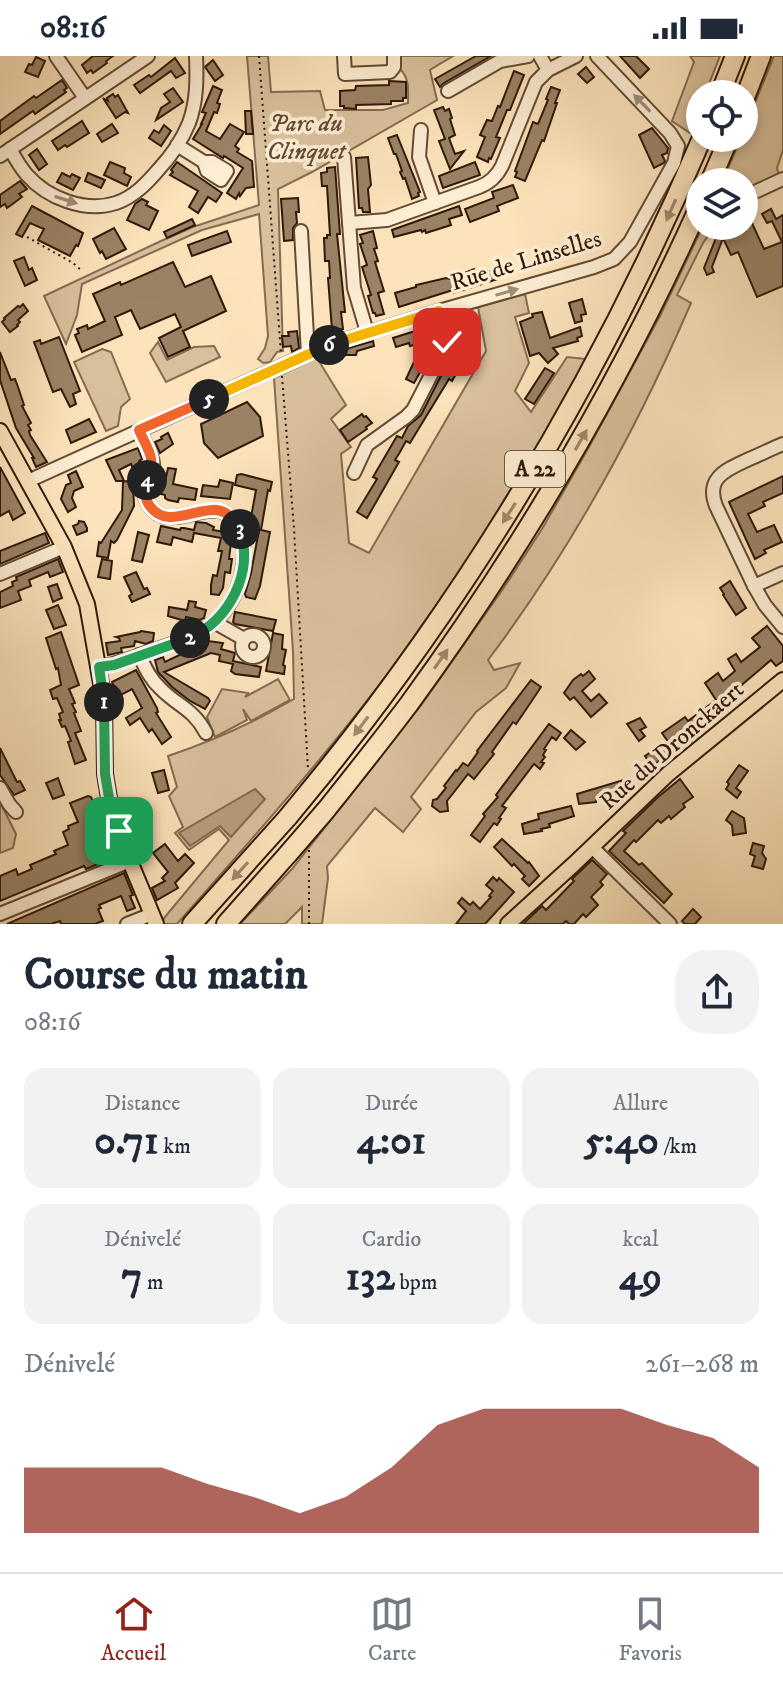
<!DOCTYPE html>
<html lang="fr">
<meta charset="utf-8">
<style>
body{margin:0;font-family:"IM FELL DW Pica",serif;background:#f2f2f3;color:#1f2937;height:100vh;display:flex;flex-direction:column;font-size:30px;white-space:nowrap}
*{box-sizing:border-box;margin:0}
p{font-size:26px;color:#747a83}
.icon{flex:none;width:44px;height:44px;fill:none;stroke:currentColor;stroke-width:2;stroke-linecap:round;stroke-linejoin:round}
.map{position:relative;height:868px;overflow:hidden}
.side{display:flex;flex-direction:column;background:#fff;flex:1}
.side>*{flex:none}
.fabs{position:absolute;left:686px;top:24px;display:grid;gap:16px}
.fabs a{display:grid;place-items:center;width:72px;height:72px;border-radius:50%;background:#fff;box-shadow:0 4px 12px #0003;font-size:40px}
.pin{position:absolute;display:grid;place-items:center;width:68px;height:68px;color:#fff;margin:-34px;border-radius:16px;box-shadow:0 4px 12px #0006}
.km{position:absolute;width:40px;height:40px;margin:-20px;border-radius:50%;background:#222;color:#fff;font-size:22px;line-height:40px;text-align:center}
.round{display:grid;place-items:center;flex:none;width:84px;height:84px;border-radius:32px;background:#f2f2f3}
.summary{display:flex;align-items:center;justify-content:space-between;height:136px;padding:0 24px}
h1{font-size:44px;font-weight:700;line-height:60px}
.figures{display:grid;grid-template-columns:repeat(3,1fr);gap:12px;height:136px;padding:8px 24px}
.figures div{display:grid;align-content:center;border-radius:20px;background:#f2f2f3;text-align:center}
.figures b{font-size:40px;font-weight:700}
.figures small{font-size:22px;font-weight:400}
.figures p{font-size:22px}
.chart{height:224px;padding:16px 24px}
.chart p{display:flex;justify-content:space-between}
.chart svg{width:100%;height:144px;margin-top:8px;fill:#8f2418;opacity:.7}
.status{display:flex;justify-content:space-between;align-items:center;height:56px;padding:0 40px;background:#fff;direction:ltr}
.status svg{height:22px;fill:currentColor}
.dock{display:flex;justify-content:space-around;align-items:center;height:112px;border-top:2px solid #e0e1e3;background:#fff;font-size:22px;color:#747a83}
.dock a{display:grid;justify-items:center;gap:4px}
.dock .selected{color:#8f2418}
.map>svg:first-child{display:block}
</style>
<div class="status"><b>08:16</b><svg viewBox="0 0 49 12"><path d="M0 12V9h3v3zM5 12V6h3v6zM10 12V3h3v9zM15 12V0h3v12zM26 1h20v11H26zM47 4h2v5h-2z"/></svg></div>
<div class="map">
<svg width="783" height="868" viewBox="0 0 783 868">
<rect width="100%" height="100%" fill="#fce3bb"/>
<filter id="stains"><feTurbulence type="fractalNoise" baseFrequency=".0025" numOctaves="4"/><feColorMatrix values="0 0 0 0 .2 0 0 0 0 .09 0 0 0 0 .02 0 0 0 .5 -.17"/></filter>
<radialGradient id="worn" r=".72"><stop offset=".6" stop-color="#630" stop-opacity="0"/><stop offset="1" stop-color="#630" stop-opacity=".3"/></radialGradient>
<g fill="#d9c09c" stroke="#846c52" stroke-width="2">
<path d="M247,0H268L271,36L320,35L325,54H383L408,47C408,34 410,23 400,13L399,0H453L430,14L437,44L312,116L278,133L283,295L277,296L270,306L263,307L258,303L265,292L268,280L259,158L202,174L82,228L77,259L66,288L44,240L161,185L193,171L259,149Z"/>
<path d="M690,0H720L705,38H700V51L690,77L672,65L694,6Z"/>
<path d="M774,0H783V94L777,112L779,119L744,138V126H722L741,82H744V74Z"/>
<path d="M703,170H715L703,187L677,239L691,247C637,373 570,495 488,604L494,614L520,607L506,632L476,656L411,741L421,753L403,776L375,752L327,810L328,822L322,868H302V851L285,868H240L292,813L422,648L503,533L542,473L589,391L660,260Z"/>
<path d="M525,238L529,257L515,261L529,307L515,335L531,356L567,301L586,303C539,398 482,487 420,572C404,595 388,619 370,641C309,719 243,793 177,868H161L164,862L229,784L219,773L189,794L175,777L183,771L169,740L177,731L168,700C212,685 253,667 294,643L293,595L274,322L317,302L346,349L331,363L351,391L341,398L349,487L369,497L486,295L478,251Z"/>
<path d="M158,286L167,304L194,291L214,290L220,301L166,326L150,297Z"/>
<path d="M102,293L111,296L130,343L121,351L118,370L106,375L74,306Z"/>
<path d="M278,623L290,644L251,665L243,653L247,664L215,681L207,661L222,633L248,637L245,641Z"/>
<path d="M0,746L16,778L13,792L0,797Z"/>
</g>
<path fill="#b69e7e" stroke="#80684e" stroke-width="2" d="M255,733L265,743L231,781L220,770L190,790L179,777Z"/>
<g fill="#9a8265" stroke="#2f1807" stroke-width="2">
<path d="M93,0H113L106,5L107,7L93,17L91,14L87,17L82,9Z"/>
<path d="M476,0H491L444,27L440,31L435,23Z"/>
<path d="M620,0H636L649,13L640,22Z"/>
<path d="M36,1L45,5L38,21L25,16L29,8L32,9Z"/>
<path d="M175,2L185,17L176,22L171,15L140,37L134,29L149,19L151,21Z"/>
<path d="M213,4L223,19L215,25L205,11Z"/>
<path d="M586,11L594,21L587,27L578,18Z"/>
<path d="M514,15L524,19L510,54H507L496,81L500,82L491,103L489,102L488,106L477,101L485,81L480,79L487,64L492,65L498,50L500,51Z"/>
<path d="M62,24L67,32L64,34L66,36L35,58L33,55L0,78V65L34,40L36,42Z"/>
<path d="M389,25L406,26V42H403V45H391V48L356,49V53L344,52V50H340V35L355,34L356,30L389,29Z"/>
<path d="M213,30L222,34L217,47L220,48L217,57L214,56L206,75L220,83L230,68L244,76L235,90L239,93L237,96L252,105L254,131L246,132L240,140L239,137L236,143L227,137L243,112L224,100L223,102L193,83L202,68H201L206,57L202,56Z"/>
<path d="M551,31L560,34L555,47H557L544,85L542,84L525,125L515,121L517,116L515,115L533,66L538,68L548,44L546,43Z"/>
<path d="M173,32L183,46L156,64L161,52L170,46L164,38Z"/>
<path d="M113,38L115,41L118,39L128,57L125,56L116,62L103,42L108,45L107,42Z"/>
<path d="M443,51L445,55L449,53L452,62L450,63L455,79L449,82L455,98L464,95L450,113L439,85L445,83L434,54Z"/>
<path d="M245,55H251L253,78H246Z"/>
<path d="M82,65L89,77L67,91L65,89L58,94L52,85Z"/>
<path d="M112,68L118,77L102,86L97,78Z"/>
<path d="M164,69L171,75L161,90L149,82L154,74L159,77Z"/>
<path d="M652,72L668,92L667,97L662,99L665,105L664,107L654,112L639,79Z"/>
<path d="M397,79L420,136L418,137L419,140L412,143L405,122L403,123L400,116L402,115L396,98H394L388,82Z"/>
<path d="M37,93L47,108L39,114L29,99Z"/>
<path d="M368,101L371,129L368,133L370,156H363L362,152H359L356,102Z"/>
<path d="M110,106L125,112L124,117L131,121L127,130L104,119Z"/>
<path d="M177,106L222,137L216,146L208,141L198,157L189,151L198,135L170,119L173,116L171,114Z"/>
<path d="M475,106L480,119L443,132L439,120Z"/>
<path d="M335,111L340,178H337L345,256H341L343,273L332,274L328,222H330L329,205H325L324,182H327V179H330L327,130H322L321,117L327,116V112Z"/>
<path d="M62,117L70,121L72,118L80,122L73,134L57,126Z"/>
<path d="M88,117L105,124L101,132L85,125Z"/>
<path d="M20,125L27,133L19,138L22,141L7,152L5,148L0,151V139Z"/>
<path d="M513,129L518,142L497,150L499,155L470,166L465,153L494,142L492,136Z"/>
<path d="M298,142L299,156H296L297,167L293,172V184L284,185L281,143Z"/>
<path d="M142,143L148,146L146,149L158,155L149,174L127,164L135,148Z"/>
<path d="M32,150L83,177L78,190L76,189L70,200L38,184L44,173L30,167L22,181L16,178Z"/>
<path d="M459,150L462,159L449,163L451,169L426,177L425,174L422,176L421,174L394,181L392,174Z"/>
<path d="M744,150L764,193L782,186L772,165L767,167L762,158L771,153L776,163L783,159V230L757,241L738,196L731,199L723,182L712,211L714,216L707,219L704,212L720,172L744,170Z"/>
<path d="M192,163L195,169L167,182L164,176Z"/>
<path d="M114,172L126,193L106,203L102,195L100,197L93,183Z"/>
<path d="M227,175L231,186L192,200L188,189Z"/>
<path d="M373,175L377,192L374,193L378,205L375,206L384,235L378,237L384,258L376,260L375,257H373L368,240L371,239L362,211L367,209L360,188L363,187L360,179Z"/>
<path d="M24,201L29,214L32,212L37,224L25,230L14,205Z"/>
<path d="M173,206L185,231L211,220L226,255L183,275L190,291L168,301L159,282L181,271L175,258L140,273L131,254L115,261L122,279L82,296L75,279L79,277L77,273L87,269L88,273L105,265L93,238L120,226L121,229Z"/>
<path d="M501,212L504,219L500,220L501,222L454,237L453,234L399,251L395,237L416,231V229L446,222L450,223L474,213L475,216L484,213L485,217Z"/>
<path d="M582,243L586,258L581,259L582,265L575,267L569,247Z"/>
<path d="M23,248L28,255L18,264L20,266L17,269L18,270L10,276L2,266L5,263L4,262L18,250L20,251Z"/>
<path d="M542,256L550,282L580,271L582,280L577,282L578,285L553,292L558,298L548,307L539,297L530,300L520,266L533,261L532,258Z"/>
<path d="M462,258L463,261H465L468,270H466L470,283L458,286L451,265L454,264L453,261Z"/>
<path d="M431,270L435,283L410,290L409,287L396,291L393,282Z"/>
<path d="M297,275L299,292L292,296L291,290L283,291L282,280H289L288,276Z"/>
<path d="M59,281L80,335L73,338L76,348L70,351L61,333L53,336L34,286L40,284L41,288Z"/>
<path d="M373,285L374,290L357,295L356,299H344L342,294Z"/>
<path d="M0,296L11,324L15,323L18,331L24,349L22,350L31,367L28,369L31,374L29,375L30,379L47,406L36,411L32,402H34L16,372L0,324Z"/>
<path d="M464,297L462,300L465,302L452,325L449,323L410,387L406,385L400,396L395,404L399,406L367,462L357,456L377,423L373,421L397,380L402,382L408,370L421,359L452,298Z"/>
<path d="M414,306L423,311L414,327L406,323Z"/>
<path d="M545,312L554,317L534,348L525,343Z"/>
<path d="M247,346L260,361L263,380L218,402L204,387L201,368Z"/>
<path d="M362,358L364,361L366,360L372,367L366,371L367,373L348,386L340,374Z"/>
<path d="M89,363L96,376L71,387L66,374Z"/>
<path d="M168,377L173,388L160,397L155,386L162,383L161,381Z"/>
<path d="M138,392L142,403L139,405L142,412L134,416L131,408L119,414L124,425L133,426L134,450L117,484L114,487L111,485L108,502L97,500L99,486L101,487L122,454L123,425H116L106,404Z"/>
<path d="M0,411L25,457L13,464L9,455L0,460Z"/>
<path d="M168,412L176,413L173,428L197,433L195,444L179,442L178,446L168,444L165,442V439L154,436L158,424L165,426Z"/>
<path d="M76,415L83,431L74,435L72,442L76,451L68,456L61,443L66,429L71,427L68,419Z"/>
<path d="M241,418L272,426L270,435L268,434L261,474L270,476L260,530L255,543L246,541L245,538L251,517L259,474L249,472L256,434L235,429L237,419Z"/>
<path d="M783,420V437L763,446L765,450L748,458L757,476L774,469L782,486L764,494L766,497L755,503L729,446Z"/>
<path d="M220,424L233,427L230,443L201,440L203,429L218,431Z"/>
<path d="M79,465L84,466L87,472V475L77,479L73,470L78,468Z"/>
<path d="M196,466L206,467L214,471L213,474L231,477L232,479L229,503H232L230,517L225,516L223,532L219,539L211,538V529L213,519L217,520L222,495H218L221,482L194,477L192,486L173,481L171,489L157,486L161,470L180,474L181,472H184L194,474Z"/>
<path d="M138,476L149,479L142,506L132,504Z"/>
<path d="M45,477L49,487L0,508V495Z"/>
<path d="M58,503L63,516L50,521L48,516L29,524L31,530L18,535L21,544L0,552V536L13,530L12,526L17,524L16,521Z"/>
<path d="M102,503L112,505L110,523L98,521Z"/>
<path d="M136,516L144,533L147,532L150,538L132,546L129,540L132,538L124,521Z"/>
<path d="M730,525L746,552L736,559L723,539L724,538L720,532Z"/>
<path d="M57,528L62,542L53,546L48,531Z"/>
<path d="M189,545L196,546L195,551L206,554L204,562L200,564L186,561L185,565L168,560L169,551L187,554Z"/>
<path d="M58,549L66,569L54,573L46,554Z"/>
<path d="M235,556L276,564L273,575L235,568L233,566Z"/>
<path d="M767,570L783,590V605L776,610L771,604L730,639L734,644L695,675L698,680L688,688L684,682L671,690L662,677L685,661L688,665L716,644L705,627L718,617L723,625L735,615L728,603L736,598L741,606L760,591L752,582Z"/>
<path d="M141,575L154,577L153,585L146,588L135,585L134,590L121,592L122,596L108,599L106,587L120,585L119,582L116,581L140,576Z"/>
<path d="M61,576L79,629L69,633L75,647L72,648L76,656L74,657L81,675L75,677L86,704L75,708L68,686L71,685L65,670L62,671L59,664H61L59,658L63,656L57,642L53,643L50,634L61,629L58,612L56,613L46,582Z"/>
<path d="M273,577L283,579L282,593L286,594L283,609L285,610L284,618L266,615Z"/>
<path d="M208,585L223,587L221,593L235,597L233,605L261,611L259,621L235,618L231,615L233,608L219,605L220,599L211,597L164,616L208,642L210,645L205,653L190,645L172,631L158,616L155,604L163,601L165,606L188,595L208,588Z"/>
<path d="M136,614L157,652L158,656L156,657L171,681L162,688L152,673L149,676L140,662L130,669L126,662L142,652L132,633L119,640L112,626Z"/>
<path d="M589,615L595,623L582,635L591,645L599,638L607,647L591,661L574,641L570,644L564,637L573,624L581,618L583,620Z"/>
<path d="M531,624L541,631L527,652L516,668L513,666L492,696L494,698L474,723L468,718L458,731L447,745L448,755L440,756L432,750L433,744L437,743L446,732L444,730L456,714L457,715L463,707L468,710L478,696L477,695Z"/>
<path d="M640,662L646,671L640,674L645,680L639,685L627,668Z"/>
<path d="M549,668L561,677L556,684L552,681L544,693L546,694L543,699L545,701L541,706L544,707L540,713L534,708L502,750L506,752L499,762L501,763L497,769L494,767L480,786L471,779L485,760L483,758L498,741L496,739Z"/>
<path d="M571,674L585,686L576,694L564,682Z"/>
<path d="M664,687L671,696L652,710L645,700Z"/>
<path d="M0,692L17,726L20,725L25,734L14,739L0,719Z"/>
<path d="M739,709L748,715L736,732L741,736L737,742L726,733L729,728L727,726Z"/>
<path d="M164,714L169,734L158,737L152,717Z"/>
<path d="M58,722L64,739L53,743L46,727Z"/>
<path d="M627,723L629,734L596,744V746L579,748L577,738Z"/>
<path d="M680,723L693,741L683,748L685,751L671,763L669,760L661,767L658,764L636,786L634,784L624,795L639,809L642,807L672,838L664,847L609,795L626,777L623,775L657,742Z"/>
<path d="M88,740L91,741L113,796L115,795L116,799L115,801L86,813L84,810L0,845V820L16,813L18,819L32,813L30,809L56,798L54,795L68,789L63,776L69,773L68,770L78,766L70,747Z"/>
<path d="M571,750L574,760L549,768L550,771L541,773L542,775L524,778L522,768L539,763L538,758Z"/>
<path d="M732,755L744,762L746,777L733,779L732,769L726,764Z"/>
<path d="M502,783L528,807L529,806L539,820L529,830L522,823L525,820L514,808L512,810L494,791Z"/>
<path d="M753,787L764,790L762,797L766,803L763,813L752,810L755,800L750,798Z"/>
<path d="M165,788L178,805L185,798L194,807L175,827L178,832L157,844L152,832L165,825L162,822L168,816L153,797Z"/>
<path d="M592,804L607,818L600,826L603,829L591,841L598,849L586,861L583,858L574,868H569L566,865L563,868H523L542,850L546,854L574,825L572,823Z"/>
<path d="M124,817L133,839L130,840L135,852L127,855L121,840L99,849L101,852L98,853L103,865L95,868H61L60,865L51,868H7Z"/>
<path d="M493,821L497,825L499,822L514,836L485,868H456L466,855L458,847L462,842L470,849L473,846L480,853L491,841L489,840L493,835L486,829Z"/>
<path d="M693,853L701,861L695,868H685L682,865Z"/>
</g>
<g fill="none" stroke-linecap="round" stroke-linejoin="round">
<defs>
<g id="minor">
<path d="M56,0L85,42"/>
<path d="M344,0L345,18L390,16L394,11V0"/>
<path d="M540,0L548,14"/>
<path d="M448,35L500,5L528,0"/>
<path d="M421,74L419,101L435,147"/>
<path d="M177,89L204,106L207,115L221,124L227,115L212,106H204"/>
<path d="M10,93C15,102 20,111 27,119C47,142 85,157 116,147C134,141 147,127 159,113C172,99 182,84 189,67C197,45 197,23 196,0"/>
<path d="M0,100L148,0"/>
<path d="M344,101L354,232L367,276"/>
<path d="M757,135L783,123"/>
<path d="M349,167L387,164L479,131C490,127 497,120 502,110L536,26L548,14L576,0"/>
<path d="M301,175L308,298"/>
<path d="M354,417L367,389L406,361L413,354L446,290L447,282L439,255"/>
<path d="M28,425L328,289L439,255L594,211L614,203L630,186L674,107L678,90L670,77L597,0"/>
<path d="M783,517L754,530L765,549L783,571"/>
<path d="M0,518L64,491"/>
<path d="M754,530L716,450C705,422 726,414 747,404C759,399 771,393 783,388"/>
<path d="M214,566L244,583"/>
<circle cx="253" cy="590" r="11"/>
<path d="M139,599C145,611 150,623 160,632C177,650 193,652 206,677"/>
<path d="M99,611C114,609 126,604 140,599C188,582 226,576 241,521C245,505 246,488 239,473C220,428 172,484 149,449C137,431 153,423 153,408C153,398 143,384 139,374"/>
<path d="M0,732L9,748L16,756"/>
<path d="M592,791L670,868"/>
<path d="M0,858L130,805"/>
<path d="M127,868L152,858"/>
</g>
<g id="major">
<path d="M0,375L64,491L87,548L104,645L105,718L109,742L122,786L156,868"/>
<path d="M508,868L574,808L668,718L783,624"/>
</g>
<g id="highway">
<path d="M720,38L735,0"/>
<path d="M744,44L761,0"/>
<path d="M710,126L729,82"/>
<path d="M324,717C479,524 605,310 702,82"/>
<path d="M326,754C354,719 382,684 409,648C523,492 621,325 700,149"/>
<path d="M192,868L288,761"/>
<path d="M226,868L288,798"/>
</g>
</defs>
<use href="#minor" stroke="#624b34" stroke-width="16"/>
<use href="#major" stroke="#2f1807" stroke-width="18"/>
<use href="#highway" stroke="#2f1807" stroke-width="22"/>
<g stroke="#2f1807" stroke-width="2" stroke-dasharray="2 4" stroke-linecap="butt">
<path d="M259,0L281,298"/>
<path d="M27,181L73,207L82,215"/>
<path d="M282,320L294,473L308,713"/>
<path d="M309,868V793"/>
</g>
<use href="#minor" stroke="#fdedd3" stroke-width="12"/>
<use href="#major" stroke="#fce3bb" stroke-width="14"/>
<use href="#highway" stroke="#fce3bb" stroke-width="18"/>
<defs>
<g id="highway-bridge">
<path d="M288,761L324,717"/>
<path d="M288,798L326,754"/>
</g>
</defs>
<use href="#highway-bridge" stroke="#2f1807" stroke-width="22" stroke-linecap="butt"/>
<use href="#highway-bridge" stroke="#fce3bb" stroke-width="18"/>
</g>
<defs><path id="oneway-solid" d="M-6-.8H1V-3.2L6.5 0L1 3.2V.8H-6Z" transform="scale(2)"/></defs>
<g fill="#a08d77">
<use href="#oneway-solid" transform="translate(642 47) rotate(-134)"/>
<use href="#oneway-solid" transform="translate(66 144) rotate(18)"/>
<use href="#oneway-solid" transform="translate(507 236) rotate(-16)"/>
</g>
<g fill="#a0886a">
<use href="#oneway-solid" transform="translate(671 154) rotate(114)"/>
<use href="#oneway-solid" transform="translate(581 384) rotate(-60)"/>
<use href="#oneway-solid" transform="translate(509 457) rotate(123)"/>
<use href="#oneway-solid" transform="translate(441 603) rotate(-55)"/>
<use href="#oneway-solid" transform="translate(361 670) rotate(127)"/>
<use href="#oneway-solid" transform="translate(240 815) rotate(132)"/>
</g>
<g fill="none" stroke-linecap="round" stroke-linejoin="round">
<defs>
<path id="split-1" d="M104,646L105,718L109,742L119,775"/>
<path id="split-2" d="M104,646L99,611L114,609L190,582"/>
<path id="split-3" d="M190,582C230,563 254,517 240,473"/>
<path id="split-4" d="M147,424C144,432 144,441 149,449C166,474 194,452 216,454C227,455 235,464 240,473"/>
<path id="split-5" d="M147,424C157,402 148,395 139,374L209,343"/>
<path id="split-6" d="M209,343L329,289"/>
<path id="split-7" d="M329,289L439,255L447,286"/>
</defs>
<use href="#split-1" stroke="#fff" stroke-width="16"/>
<use href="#split-2" stroke="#fff" stroke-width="16"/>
<use href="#split-3" stroke="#fff" stroke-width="16"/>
<use href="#split-4" stroke="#fff" stroke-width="16"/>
<use href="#split-5" stroke="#fff" stroke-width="16"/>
<use href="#split-6" stroke="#fff" stroke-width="16"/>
<use href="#split-7" stroke="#fff" stroke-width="16"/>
<use href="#split-1" stroke="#22a559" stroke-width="10"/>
<use href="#split-2" stroke="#22a559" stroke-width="10"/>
<use href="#split-3" stroke="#22a559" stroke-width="10"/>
<use href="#split-4" stroke="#f0652b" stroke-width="10"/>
<use href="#split-5" stroke="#f0652b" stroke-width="10"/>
<use href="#split-6" stroke="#f5b400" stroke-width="10"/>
<use href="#split-7" stroke="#f5b400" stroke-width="10"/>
</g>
<g text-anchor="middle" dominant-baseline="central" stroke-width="7" stroke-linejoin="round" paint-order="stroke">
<rect fill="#fdedd3" stroke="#6d5844" stroke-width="2" x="505" y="395" width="60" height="36" rx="6"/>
<g font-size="22" font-weight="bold" fill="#2f1807">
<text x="535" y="413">A 22</text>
</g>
<g font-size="24" font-style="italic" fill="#624a34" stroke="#fdedd3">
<text x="306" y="68">Parc du<tspan x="306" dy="28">Clinquet</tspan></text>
</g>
<g font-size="24" fill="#2f1807" stroke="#fdedd3">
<text transform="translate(526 205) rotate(-17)">Rue de Linselles</text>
<text transform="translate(672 690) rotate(-41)">Rue du Dronckaert</text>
</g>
</g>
<rect width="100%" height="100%" filter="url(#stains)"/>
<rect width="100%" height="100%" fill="url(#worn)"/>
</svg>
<div class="fabs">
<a><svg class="icon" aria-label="locate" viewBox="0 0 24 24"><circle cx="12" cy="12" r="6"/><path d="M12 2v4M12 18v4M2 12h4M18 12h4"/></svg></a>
<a><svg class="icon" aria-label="layers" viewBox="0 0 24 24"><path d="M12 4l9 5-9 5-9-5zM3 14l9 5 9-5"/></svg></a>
</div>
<div class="pin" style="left:119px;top:775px;background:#1e9e55"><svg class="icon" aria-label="arrive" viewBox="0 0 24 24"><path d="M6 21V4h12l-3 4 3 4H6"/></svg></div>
<div class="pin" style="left:447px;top:286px;background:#d93025"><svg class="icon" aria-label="check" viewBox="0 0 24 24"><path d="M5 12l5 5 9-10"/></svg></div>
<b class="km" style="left:104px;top:646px">1</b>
<b class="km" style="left:190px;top:582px">2</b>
<b class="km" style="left:240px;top:473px">3</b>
<b class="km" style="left:147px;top:424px">4</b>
<b class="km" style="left:209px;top:343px">5</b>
<b class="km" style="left:329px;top:289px">6</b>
</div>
<section class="side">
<div class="summary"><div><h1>Course du matin</h1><p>08:16</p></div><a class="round"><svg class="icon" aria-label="share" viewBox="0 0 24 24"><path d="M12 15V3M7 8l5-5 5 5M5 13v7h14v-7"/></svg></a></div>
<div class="figures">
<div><p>Distance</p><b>0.71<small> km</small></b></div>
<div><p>Durée</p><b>4:01</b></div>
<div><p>Allure</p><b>5:40<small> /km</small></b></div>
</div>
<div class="figures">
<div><p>Dénivelé</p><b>7<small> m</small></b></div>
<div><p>Cardio</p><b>132<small> bpm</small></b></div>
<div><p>kcal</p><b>49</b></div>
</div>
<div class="chart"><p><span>Dénivelé</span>261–268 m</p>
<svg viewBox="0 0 160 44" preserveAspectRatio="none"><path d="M0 44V24L10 24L20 24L30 24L40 29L50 33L60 38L70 33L80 24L90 11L100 6L110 6L120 6L130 6L140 11L150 15L160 24V44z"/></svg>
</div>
</section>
<nav class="dock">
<a class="selected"><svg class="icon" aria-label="home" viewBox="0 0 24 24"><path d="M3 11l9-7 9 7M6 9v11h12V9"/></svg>Accueil</a>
<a><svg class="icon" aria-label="map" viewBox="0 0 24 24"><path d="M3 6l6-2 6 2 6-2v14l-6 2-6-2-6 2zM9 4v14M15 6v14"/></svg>Carte</a>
<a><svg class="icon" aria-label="saved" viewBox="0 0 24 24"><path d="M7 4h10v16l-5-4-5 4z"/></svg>Favoris</a>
</nav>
